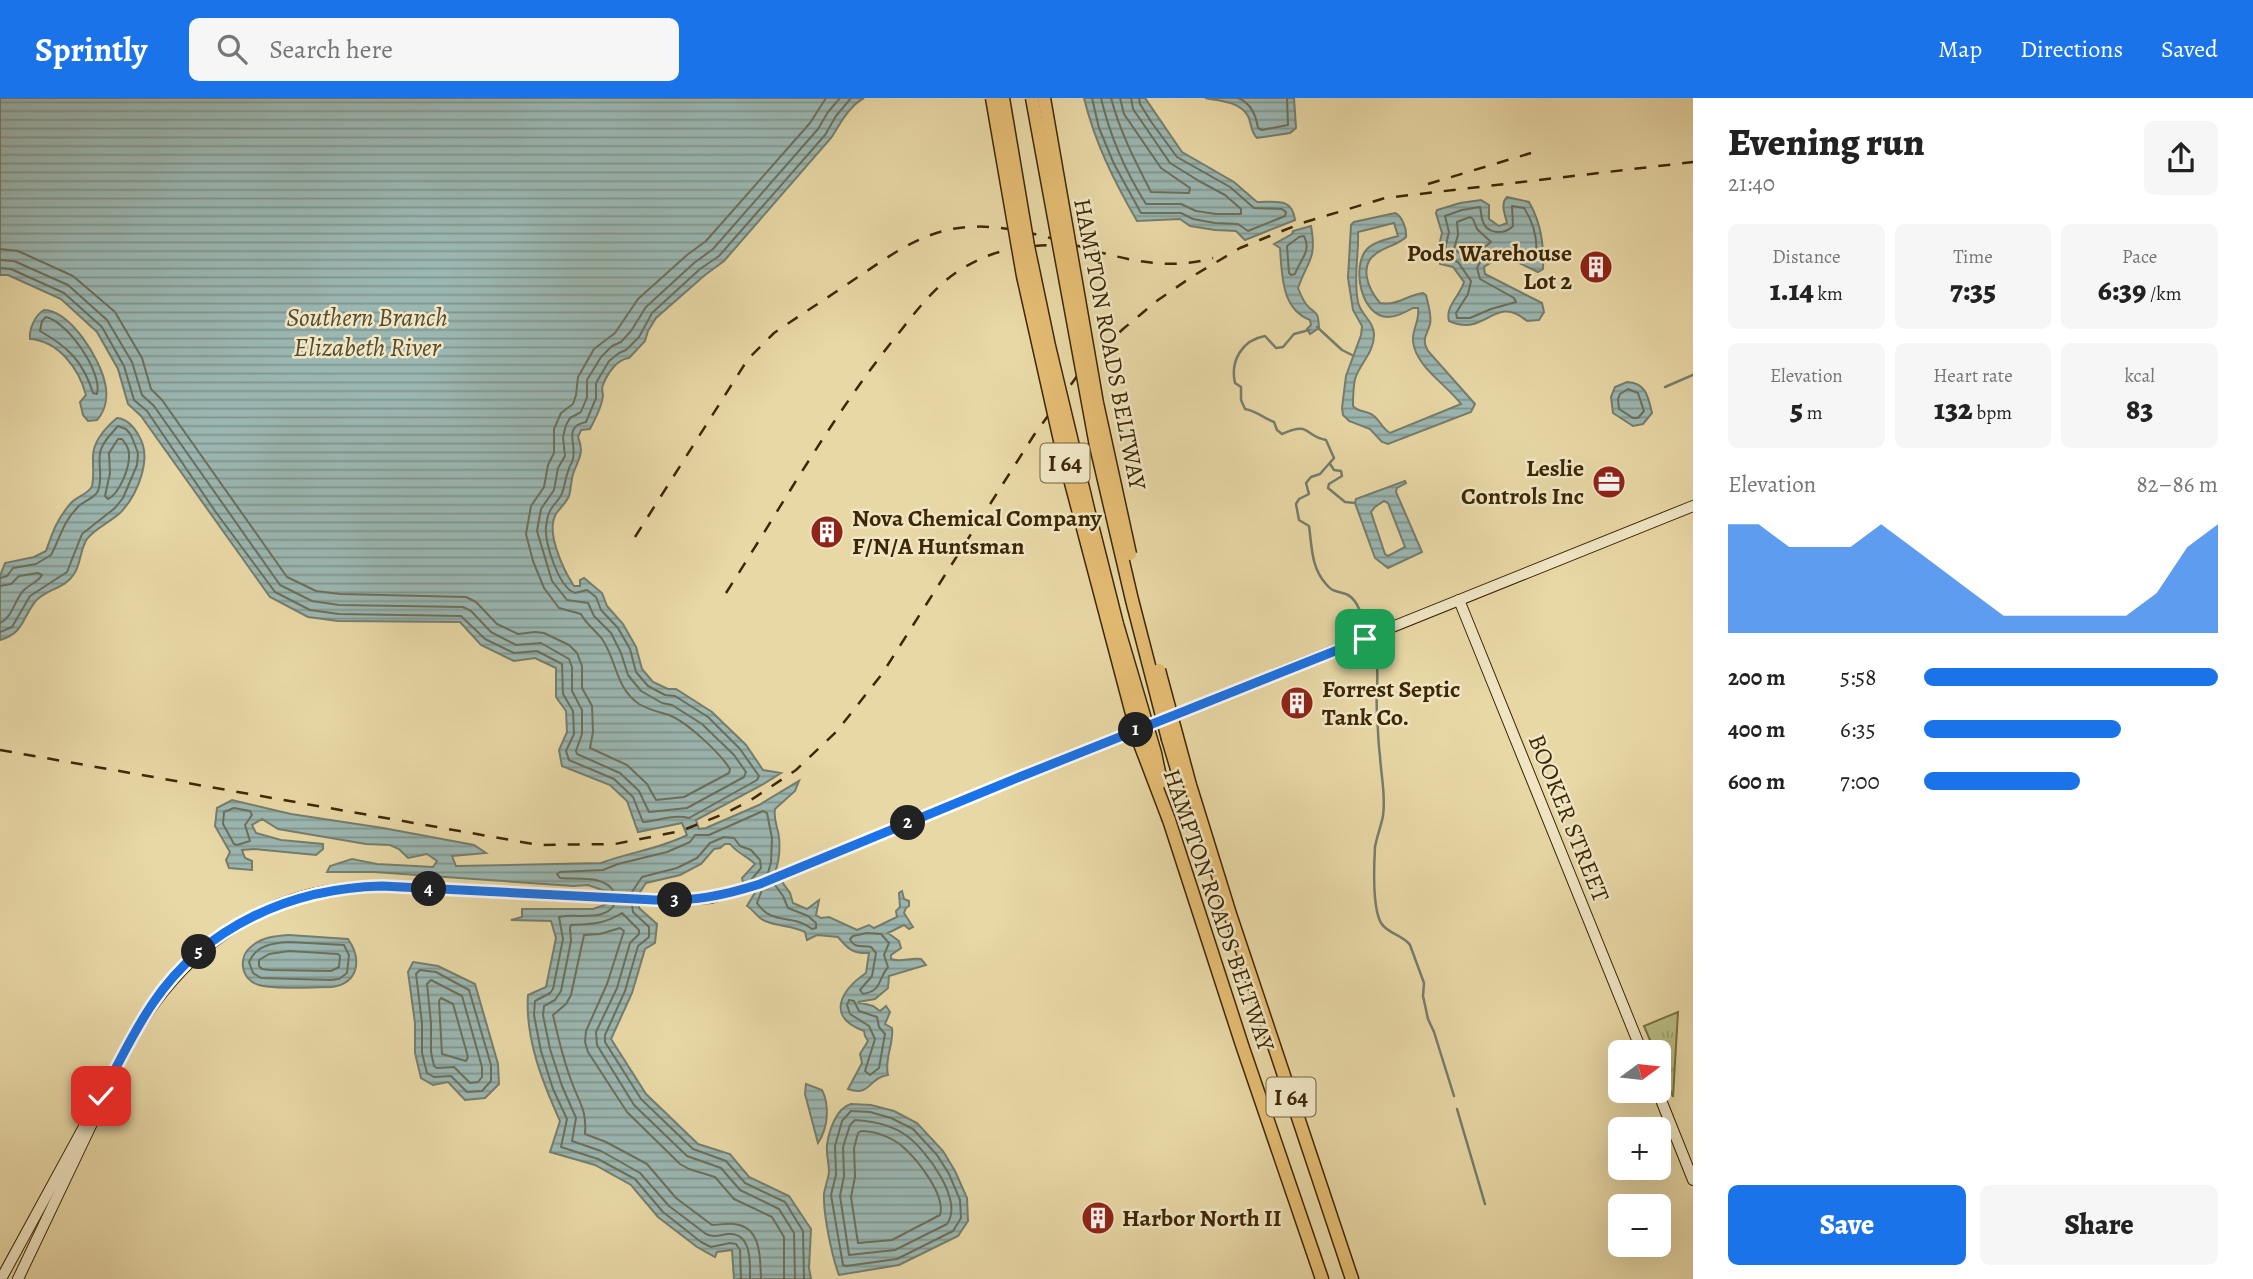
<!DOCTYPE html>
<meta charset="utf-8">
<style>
body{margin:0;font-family:Alegreya,serif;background:#f6f6f6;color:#222;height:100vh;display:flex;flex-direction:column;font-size:26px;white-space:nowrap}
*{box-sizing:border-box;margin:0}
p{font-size:23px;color:#767676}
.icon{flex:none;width:38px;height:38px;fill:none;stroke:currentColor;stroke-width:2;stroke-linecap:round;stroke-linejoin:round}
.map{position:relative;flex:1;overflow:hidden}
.panel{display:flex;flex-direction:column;background:#fff;width:560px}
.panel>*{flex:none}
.needle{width:46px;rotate:75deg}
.buttons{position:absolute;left:1608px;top:942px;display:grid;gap:14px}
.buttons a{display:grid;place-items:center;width:63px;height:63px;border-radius:10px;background:#fff;box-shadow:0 7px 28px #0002;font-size:35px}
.pin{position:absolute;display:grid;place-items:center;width:60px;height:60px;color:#fff;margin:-30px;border-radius:14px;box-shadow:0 4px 10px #0006}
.km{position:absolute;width:35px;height:35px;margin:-18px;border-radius:50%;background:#222;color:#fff;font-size:19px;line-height:35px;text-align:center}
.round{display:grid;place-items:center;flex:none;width:74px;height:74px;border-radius:10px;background:#f6f6f6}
.headline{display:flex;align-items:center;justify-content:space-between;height:119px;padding:0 35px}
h1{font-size:38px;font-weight:800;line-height:52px}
.figures{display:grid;grid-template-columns:repeat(3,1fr);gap:10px;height:119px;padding:7px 35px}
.figures div{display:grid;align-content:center;border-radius:10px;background:#f6f6f6;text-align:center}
.figures b{font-size:30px;font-weight:800}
.figures small{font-size:19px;font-weight:400}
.figures p{font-size:19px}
.chart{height:196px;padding:14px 35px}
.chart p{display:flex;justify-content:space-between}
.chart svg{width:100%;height:126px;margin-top:7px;fill:#1a73e8;opacity:.7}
.button{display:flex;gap:14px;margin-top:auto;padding:14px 35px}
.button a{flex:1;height:80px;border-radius:10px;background:#1a73e8;color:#fff;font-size:28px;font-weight:800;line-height:80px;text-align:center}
.button a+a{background:#f6f6f6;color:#222}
ul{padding:0 35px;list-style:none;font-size:23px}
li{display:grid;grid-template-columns:112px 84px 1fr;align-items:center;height:52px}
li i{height:18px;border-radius:9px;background:#1a73e8}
header{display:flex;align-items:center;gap:42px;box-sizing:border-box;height:98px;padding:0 35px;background:#1a73e8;color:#fff}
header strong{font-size:33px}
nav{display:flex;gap:38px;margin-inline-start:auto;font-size:24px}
.search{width:490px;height:63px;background:#f6f6f6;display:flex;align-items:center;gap:18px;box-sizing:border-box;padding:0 24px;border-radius:10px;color:#767676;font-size:26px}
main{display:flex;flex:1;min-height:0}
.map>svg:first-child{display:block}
</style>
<header>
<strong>Sprintly</strong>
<div class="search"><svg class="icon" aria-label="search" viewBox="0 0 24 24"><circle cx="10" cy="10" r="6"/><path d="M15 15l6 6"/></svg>Search here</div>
<nav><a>Map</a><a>Directions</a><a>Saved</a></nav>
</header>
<main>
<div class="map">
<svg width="1693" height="1181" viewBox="0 0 1693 1181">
<defs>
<pattern id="park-tufts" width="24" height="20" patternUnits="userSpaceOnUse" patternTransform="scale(1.75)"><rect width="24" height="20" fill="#b9be85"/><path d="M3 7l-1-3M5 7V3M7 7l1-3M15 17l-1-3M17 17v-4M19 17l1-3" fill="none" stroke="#a0a371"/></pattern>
<pattern id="water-rules" width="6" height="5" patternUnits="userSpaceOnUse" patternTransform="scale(1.75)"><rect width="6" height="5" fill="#9bb7b2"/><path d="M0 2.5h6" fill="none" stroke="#80958f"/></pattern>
</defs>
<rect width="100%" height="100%" fill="#e8d8a6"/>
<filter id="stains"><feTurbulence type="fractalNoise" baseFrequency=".00286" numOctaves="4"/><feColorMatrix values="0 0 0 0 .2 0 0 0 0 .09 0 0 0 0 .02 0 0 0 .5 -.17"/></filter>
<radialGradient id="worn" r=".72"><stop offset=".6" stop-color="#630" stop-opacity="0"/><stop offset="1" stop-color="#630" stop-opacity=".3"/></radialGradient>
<path fill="url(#park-tufts)" stroke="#7c7244" stroke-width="2" d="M1678,914L1673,999L1659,964V954H1655L1644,928Z"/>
<g fill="url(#water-rules)" stroke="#767d6c" stroke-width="2" fill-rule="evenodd">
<path d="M0,0H864C849,8 840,26 831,40L724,163L705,177L656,220L648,233L645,243L629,260C617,261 607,276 603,287C601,290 603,295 603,298C602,309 595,321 590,331L581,332L578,339C585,356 578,361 573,376C571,383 571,391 569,398C566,405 560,410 556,416C545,434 564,473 574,488H580V482L584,480L602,495L607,508L623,526L636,549L642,571L653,584L668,591H676L712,614L746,647L763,672L781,675L762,687L696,722L699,731L706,730L759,707L799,683L795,693L775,711C773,722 778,729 779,739C780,750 779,764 775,774L790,795L793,805L807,811L819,802L816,817L821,820L829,819L857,832L869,827L874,830L897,819L896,813L900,809L899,795L902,793L904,801L909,803V808L906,810L904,815L913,829L909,831L904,827L888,835L899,843L901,850L891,857V861C900,865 911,859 921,861L926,867L889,878L888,890L875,901L858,904L873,908L880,913L886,908L890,914L885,926L892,930C894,946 884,961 888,977C868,980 871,999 848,991L862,965L860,956L868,943L865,938L864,933C826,919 840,893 866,875L869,855C853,856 848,851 838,839L817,837L807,842L805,834C792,827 779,829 765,823C757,820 754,812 747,808L756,793L745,792L742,780L755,766C747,758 737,755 730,746H725L720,750L714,751L701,766L680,777L646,785L640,794L639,810L657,826L655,845L645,851L632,895L611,941L646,996L698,1046L730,1056L749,1079L789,1098L811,1131L809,1170L811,1181H734L732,1152L717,1154L715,1159L697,1149L658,1119L631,1087L595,1067L550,1054L560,1023C542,983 525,940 528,897L546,889L556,840L551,823L511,822L522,819V811H593L607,806L608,794L588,787L573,788L374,774H327L330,768L352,761L377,766L433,769L437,763L427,756L408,760L399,751L390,747L366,746L278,731L262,721L252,727L256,735L281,742L323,746V751L316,757L254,751L242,752L245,760L252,763V772L229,770L226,762L230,754L215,728L217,710L232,702L291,716L383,730L474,747L486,755L452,758L456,768L601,765C630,754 660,751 687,737L682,725L638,734L627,703L610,687L562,668L559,652L567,634L566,613L556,599V570L535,560L514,563L481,547L460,524L338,523L308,519L270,499L141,318L128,306L118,271L97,234L61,201L8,177H0Z"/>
<path d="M1084,0H1145L1182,54L1234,84L1257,104C1276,104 1292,99 1295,122L1245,142L1236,133L1215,132L1190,128L1180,121L1137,123C1114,83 1095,45 1084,0Z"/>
<path d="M1205,0H1294L1296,30L1290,35L1257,40C1250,33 1252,26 1248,18C1239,3 1220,3 1205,0Z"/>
<path d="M1507,99L1529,104C1541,125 1544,146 1543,171L1538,174L1513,162L1498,160L1484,169L1485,176L1542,205L1544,214L1539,222L1527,223C1494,195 1486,240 1449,223C1445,208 1460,198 1464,184L1453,169L1440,166L1438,152L1442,135L1436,115L1437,112L1460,105L1481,102L1489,107V121L1499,128L1507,125C1505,116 1500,106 1507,99Z"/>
<path d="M1395,115C1402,118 1407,131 1406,139C1398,147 1387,148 1377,155C1358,167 1368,191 1380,205C1398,208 1407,197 1423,195L1426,197C1428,206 1432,218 1430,226C1427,238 1421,240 1428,253L1475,306L1471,314L1388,346L1382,344L1370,331L1349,323L1343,317L1342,310L1346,278L1361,237L1362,228L1353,212L1348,180L1351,127L1354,124ZM1394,125L1398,138C1388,141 1375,143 1367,151C1351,168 1361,219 1388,219C1396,219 1406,214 1413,210H1418C1420,223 1412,231 1413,243C1415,268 1447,287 1461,306L1390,335C1383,331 1380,323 1374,318C1367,312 1359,315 1353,308C1353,300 1353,290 1355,281C1360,265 1374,255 1374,237C1374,223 1360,216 1358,204C1353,178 1359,158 1358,134Z"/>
<path d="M1311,128C1317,162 1308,161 1298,190C1300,195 1303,202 1306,206C1315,218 1318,209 1319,230L1310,236L1307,231L1311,227L1310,222C1281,211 1282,176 1280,150L1274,146L1292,136L1293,133Z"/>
<path d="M44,212C71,213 100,261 105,285C108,298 106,312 97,322L88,323L83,317L80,304L86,297C79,271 59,243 30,241C29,231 35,217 44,212Z"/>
<path d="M1627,284C1646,285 1648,298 1652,315L1643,326L1633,328L1613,315L1611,299L1615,289Z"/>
<path d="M117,320C128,321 135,330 140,340C152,362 137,397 121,414C111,424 95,430 87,441C80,451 81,466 74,476C65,491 45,491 35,504C22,520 24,535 0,542V478L5,465L34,459L46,453C53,433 57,421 71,405C77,398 89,396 92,388C94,379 93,371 93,361C92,345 105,330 117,320Z"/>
<path d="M1405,383L1406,385L1397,390L1396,394L1422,454L1388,470L1375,460L1355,405L1356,401ZM1384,403L1388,405L1405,449L1388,458L1385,456L1371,414L1375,409Z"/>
<path d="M289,837L348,841C362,861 359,885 332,889C311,889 278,892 259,887C241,882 237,859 252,848C262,839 276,838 289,837Z"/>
<path d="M413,864L438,868L475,886L498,966L499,986L485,1000L465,1002L448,984L433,987L421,980L415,955V925L408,874Z"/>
<path d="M806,986L822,992C830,1008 828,1030 818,1045L805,996Z"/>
<path d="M851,1006L871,1007L894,1013L917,1025L943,1053L955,1073L967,1100L968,1123L958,1138L899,1167L839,1177C832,1159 823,1115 824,1096C825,1089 828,1082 829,1074C829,1065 826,1056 827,1047C829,1033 836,1010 851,1006Z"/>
</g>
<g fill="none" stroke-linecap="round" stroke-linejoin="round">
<g stroke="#6c6f5a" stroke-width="2">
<path d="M1092,0L1099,30L1114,66L1141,115H1181L1193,121L1215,125L1238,126L1248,133L1285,118L1286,114L1282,111L1254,110L1230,89L1177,59L1152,25L1140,6L1139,0"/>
<path d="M1101,0C1110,38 1125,73 1146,106H1181L1196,113L1216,116H1241V111L1225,97L1199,83L1170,65L1133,11L1131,0"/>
<path d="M1111,0C1120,34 1135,63 1151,94L1189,95L1190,90L1161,70L1124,16L1120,0"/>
<path d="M1238,0C1251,5 1256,17 1258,30L1262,32L1288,27L1287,0"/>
<path d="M1512,108L1524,110C1534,125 1538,144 1536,162L1532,164C1515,155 1487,145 1477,170L1480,181L1514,200L1516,204L1491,211L1470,220H1457L1456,215L1468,196L1471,183L1458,164L1446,160L1445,151L1449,134L1445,118L1462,112L1480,109C1481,113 1481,117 1482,121C1486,137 1504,137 1513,128Z"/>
<path d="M1470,119L1473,121L1477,131L1491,144L1469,162L1454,151L1458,137L1457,124Z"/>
<path d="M1304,138C1312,153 1300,162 1295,176L1291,177L1289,175L1287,148L1299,139Z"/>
<path d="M0,151L18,153L73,178L115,214L142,260L151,291L162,302L287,479L316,493L340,496L466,499L476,504L497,526L518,536L535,534L544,535L569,547L577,555L582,568V590L592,608L593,634L590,650L627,667L647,686L656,702L684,699L729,675L730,671C720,655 687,624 669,617C659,614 649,612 639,606C615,590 617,562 602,541C595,532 586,526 581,516L559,510L544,490L533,463L526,436L531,408L544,389L548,367L554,355V331L561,315L573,306L576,297L578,279L594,251L615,235L638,201L687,157L706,143L810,25L826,0"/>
<path d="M0,162L14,163L68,187L107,222L132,264L142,297L154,308L280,487L312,503L339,507L463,509L471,513L491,534L516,547L541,545L569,561L572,569V593L582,612V636L576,653L577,656L620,675L639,693L649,714L687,710L744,679L746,674L734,657L702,626L672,607L662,605L641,593L628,577L621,555L611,535L594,518L588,505L567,502L552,483L537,433L541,411L554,392L558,370L565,358L563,339L566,327L570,320L581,314L587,299V282L601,259L612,248L621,244L631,233L646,209L694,165L713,151L818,31L828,14L840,0"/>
<path d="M0,170L11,171L64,195L102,229L124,268L134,302L147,313L215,413L275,494L310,512L339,516L461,518L485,541L514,555L537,553L562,566L563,596L573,613L574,636L566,653L569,662L614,681L633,699L643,724C658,723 674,716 689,720L757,682L759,678L740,651L708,619L675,598L665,597L648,588L636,574L630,551L618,530L601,512L596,499L587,492L575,495C559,490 544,444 546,429C547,424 547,417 550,413C553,406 560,402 562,395C566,384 566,374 572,364C579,348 561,329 586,324L596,300V285L609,263L619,255L626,252L639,239L652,215L700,171L719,158L825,37L836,18L851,0"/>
<path d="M46,219C68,224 103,275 97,296L93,295C83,263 68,249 40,233L42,223Z"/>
<path d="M1628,291L1638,295L1644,313L1638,320H1633L1619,311L1618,301L1620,296Z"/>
<path d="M122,341C126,346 129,350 129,356C130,370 119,396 108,401L105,398L110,375L109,355L118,341Z"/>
<path d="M0,480L7,478L13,470L36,466L51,457C60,440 63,424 77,410C83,403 94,401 98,393C103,379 98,368 100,355C102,345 111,336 118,328L126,331L131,337L138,355L137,367L123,400L115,410L82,436L67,474L30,498L12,529L0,534"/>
<path d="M0,488L11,486L19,478L38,475L42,477C38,484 30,486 24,492C14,502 13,519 0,525"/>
<path d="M234,710L250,713L252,717L245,727L250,743L237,747L234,746L223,726L224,714Z"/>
<path d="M762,792L757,805C772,828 792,815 812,831L816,830V825L808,818L788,810L783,798L775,787"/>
<path d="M614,794C604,776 577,782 560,780L557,776L560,774L603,772L618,766L667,754L690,744L695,737H709L763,713L767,715L772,740L771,764L768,775"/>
<path d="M632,794L642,779L677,770L697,760L710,745L724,739L734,740L740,748L751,752L760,762L761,770L751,782"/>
<path d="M614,807C604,824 576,815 559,819L563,841L553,891L550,895L535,903L534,917L541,953L553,991L567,1021L561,1049L598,1061L635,1081L663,1114L701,1144L711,1149L730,1145L736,1146L740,1152L741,1181"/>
<path d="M632,807L633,814L649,829V839L638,848L625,893L605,937V944L641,1001L693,1051L726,1063L745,1085L785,1104L803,1133L804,1181"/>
<path d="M867,835L881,836L889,845L884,857L888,869C877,882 883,892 863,896L860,892L872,878L876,855L871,849C863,847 854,851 850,841L853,838Z"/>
<path d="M289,844L344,847L349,857L347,875L339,881L331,882L261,880L253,875L249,864C256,847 273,845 289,844Z"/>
<path d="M289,853L338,856L340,858L339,869L331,873L270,872L262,871L259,868V862L269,856Z"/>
<path d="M420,872L436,874L469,892L491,967V983L482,993L467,994L451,978L434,979L427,975L422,955V925L416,876Z"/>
<path d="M431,882L462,898L482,969V979L478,984L470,985L454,969L437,970L434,968L431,954V925L427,886Z"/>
<path d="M441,900L453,906L468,959L466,963L442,956L439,903Z"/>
<path d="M849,902L854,903L859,913L877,919L879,929L885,936L879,970L870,977L865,973L875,941L869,928L850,916L847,907Z"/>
<path d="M851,1013L870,1014L891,1020L913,1031L937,1057L949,1076L960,1102L961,1120L953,1133L897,1161L846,1168L843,1167L831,1097L836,1077L835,1048L842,1023Z"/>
<path d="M855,1022C873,1023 892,1027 907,1038C926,1052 964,1102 947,1126L895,1152L849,1157L840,1098L844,1078L843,1049L850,1027Z"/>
<path d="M861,1033C875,1033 891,1039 902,1048C917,1061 946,1097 940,1117L892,1142L858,1145L851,1099L855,1079L854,1050L858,1035Z"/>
<path d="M750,1181C750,1165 752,1134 728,1136C720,1137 714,1140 706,1136L669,1108L640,1075L601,1053L572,1043L576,1020L562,988L550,951L543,917L544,908L555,902L561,893L571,843L570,830L571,827C591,826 605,826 622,815L639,832V836L630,845L617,890L596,934L597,947L634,1007L687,1058L721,1070L740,1092L779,1111L794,1135L795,1181"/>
<path d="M761,1181C760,1160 762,1129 734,1126C727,1125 719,1127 712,1127L676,1100L647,1066L606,1044L585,1036C587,1011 579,1005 571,982C563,961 558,939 553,917L566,906L571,897L584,837L600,836L620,830L624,833L607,886L586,933L585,944L588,954L627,1014L680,1066L689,1071L715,1079L734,1101L772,1119L784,1139V1181"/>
</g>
<g stroke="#767d6c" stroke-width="2.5">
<path d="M1317,229L1342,252L1352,257"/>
<path d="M1309,232L1294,236L1283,249L1276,250L1265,238C1242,242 1230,263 1235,285L1241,289V302L1245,311C1257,313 1263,320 1274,324L1277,332L1282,336C1312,323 1303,338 1326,342L1334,360L1320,376L1311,379L1306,385L1309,396L1299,401L1296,406L1299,422L1309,428C1312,449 1311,469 1326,486C1332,494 1337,493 1346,496C1358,501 1362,517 1364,529"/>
<path d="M1665,289L1693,277"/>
<path d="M1330,366L1334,372L1341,373L1342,378L1329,386L1328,390L1345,404L1355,405"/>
<path d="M1371,546C1382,567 1375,592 1377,615C1378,629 1378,644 1380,658C1381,678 1386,697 1383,718C1381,728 1377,738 1375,749C1374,767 1372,809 1381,825C1388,836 1403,837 1410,847L1424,885L1423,898L1428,921L1434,934L1454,998"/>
<path d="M1457,1011L1485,1106"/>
</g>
<defs>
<g id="secondary">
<path d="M1459,502L1642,954"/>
<path d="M1657,992L1693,1082"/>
<path d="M1,1181L135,935C181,856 257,797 351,790C393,786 436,791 478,793C545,797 613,801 680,802L711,800L760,786L1022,678L1693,408"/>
<path d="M18,1181L96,1017"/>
</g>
<g id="highway">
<path d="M1177,639L1190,687L1230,816L1352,1181"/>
<path d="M1168,641L1179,678"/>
<path d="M1169,722L1242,947L1322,1181"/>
</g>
</defs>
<use href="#secondary" stroke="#3e2703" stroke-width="12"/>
<use href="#highway" stroke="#3e2703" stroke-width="15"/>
<use href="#secondary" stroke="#f0e6c5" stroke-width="10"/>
<use href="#highway" stroke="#e4bc73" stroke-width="12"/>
<g stroke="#3e2703" stroke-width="2.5" stroke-dasharray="12 12" stroke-linecap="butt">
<path d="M1428,86L1531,55"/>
<path d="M635,439L748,261L774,235C802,216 830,198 858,179C888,159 916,138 952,131C1041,115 1124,186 1213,160"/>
<path d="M726,495C782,408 833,316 898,236C918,211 937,185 965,169C993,152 1020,148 1052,147"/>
<path d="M0,652L539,747L615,746L681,733L726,715L751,702L796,672L837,633L882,576L1034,337L1086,266L1123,231L1158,202L1193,178L1240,150L1302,125L1385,100L1693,64"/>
</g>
<defs>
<g id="highway-bridge">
<path d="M992,0L1023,178L1061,347L1140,646L1169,722"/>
<path d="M1003,0L1028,148L1049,248L1088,411L1117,526L1155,655L1161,684"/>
<path d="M1032,0L1096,348L1132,502L1168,641"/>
<path d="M1044,0L1097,305L1130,456"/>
<path d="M1159,572L1177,639"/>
</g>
</defs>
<use href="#highway-bridge" stroke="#3e2703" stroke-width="15" stroke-linecap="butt"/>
<use href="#highway-bridge" stroke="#e4bc73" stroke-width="12"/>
</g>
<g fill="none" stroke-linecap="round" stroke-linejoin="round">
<defs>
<path id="route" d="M101,998C118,967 133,934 153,905C205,828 292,790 382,788L655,802C696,803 722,798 760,786L1022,678L1365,541"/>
</defs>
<use href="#route" stroke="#fff" stroke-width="14"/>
<use href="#route" stroke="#1a73e8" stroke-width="9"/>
</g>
<defs>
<symbol id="building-disc" viewBox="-11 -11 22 22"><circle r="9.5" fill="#8f2418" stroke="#f0e6c5"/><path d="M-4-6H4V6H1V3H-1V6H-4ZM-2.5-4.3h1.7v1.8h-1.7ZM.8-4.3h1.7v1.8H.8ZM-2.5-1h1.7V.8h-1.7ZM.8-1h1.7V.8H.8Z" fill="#fff"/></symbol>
<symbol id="office-disc" viewBox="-11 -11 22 22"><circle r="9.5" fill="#8f2418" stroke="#f0e6c5"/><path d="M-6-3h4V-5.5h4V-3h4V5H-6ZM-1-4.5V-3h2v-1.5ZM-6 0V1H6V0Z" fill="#fff"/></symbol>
</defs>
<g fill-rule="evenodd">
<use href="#building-disc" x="1577" y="150" width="38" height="38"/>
<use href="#office-disc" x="1590" y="365" width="38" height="38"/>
<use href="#building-disc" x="808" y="415" width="38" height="38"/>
<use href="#building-disc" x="1278" y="586" width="38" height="38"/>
<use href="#building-disc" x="1079" y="1101" width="38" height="38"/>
</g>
<g text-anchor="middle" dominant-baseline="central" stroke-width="5" stroke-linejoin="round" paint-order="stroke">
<g fill="#f0e6c5" stroke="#73603d" stroke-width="2">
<rect x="1040.5" y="345.5" width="49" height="39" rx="5"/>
<rect x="1266.5" y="979.5" width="49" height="39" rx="5"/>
</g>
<g font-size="23" font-weight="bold" fill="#3e2703">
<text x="1065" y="365">I 64</text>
<text x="1291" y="999">I 64</text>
</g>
<g font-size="24" font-weight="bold" fill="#3e2703" stroke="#f0e6c5" text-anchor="start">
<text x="1572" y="155" text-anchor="end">Pods Warehouse<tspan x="1572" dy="28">Lot 2</tspan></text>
<text x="1584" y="370" text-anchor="end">Leslie<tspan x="1584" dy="28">Controls Inc</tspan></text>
<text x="852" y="420">Nova Chemical Company<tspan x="852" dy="28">F/N/A Huntsman</tspan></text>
<text x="1322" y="591">Forrest Septic<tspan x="1322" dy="28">Tank Co.</tspan></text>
<text x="1122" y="1120">Harbor North II</text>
</g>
<g font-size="24" fill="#3e2703" stroke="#f0e6c5">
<text transform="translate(1110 246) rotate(79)">HAMPTON ROADS BELTWAY</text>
<text transform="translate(1569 720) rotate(68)">BOOKER STREET</text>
<text transform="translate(1219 812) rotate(71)">HAMPTON ROADS BELTWAY</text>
</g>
<g font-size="26" font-style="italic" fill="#554b2f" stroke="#f0e6c5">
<text x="367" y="219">Southern Branch<tspan x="367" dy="30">Elizabeth River</tspan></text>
</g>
</g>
<rect width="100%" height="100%" filter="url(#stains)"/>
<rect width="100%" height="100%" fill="url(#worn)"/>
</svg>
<div class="buttons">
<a><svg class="needle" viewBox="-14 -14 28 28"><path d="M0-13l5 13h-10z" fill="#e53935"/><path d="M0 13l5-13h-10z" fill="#767676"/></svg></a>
<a>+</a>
<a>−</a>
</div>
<div class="pin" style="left:1365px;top:541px;background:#1e9e55"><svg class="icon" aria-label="arrive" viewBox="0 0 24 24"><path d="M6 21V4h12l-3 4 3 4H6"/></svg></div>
<div class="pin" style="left:101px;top:998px;background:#d93025"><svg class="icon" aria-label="check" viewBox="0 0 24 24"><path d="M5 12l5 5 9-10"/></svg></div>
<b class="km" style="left:1136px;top:632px">1</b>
<b class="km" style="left:908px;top:725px">2</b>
<b class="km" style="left:675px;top:802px">3</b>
<b class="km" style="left:429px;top:791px">4</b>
<b class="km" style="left:199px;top:854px">5</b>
</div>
<section class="panel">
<div class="headline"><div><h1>Evening run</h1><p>21:40</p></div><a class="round"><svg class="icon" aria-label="share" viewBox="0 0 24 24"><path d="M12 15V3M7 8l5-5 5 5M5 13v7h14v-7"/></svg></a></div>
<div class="figures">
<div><p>Distance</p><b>1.14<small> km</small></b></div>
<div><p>Time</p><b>7:35</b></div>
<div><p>Pace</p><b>6:39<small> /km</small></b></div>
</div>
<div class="figures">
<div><p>Elevation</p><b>5<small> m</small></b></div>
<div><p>Heart rate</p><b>132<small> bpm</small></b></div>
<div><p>kcal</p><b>83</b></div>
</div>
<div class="chart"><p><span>Elevation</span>82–86 m</p>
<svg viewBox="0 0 160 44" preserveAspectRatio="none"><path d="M0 44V6L10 6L20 14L30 14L40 14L50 6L60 14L70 22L80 30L90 38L100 38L110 38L120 38L130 38L140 30L150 14L160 6V44z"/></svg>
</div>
<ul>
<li><b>200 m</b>5:58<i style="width:100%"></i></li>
<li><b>400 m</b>6:35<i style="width:67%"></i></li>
<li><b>600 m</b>7:00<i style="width:53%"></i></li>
</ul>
<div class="button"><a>Save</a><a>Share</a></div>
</section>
</main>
